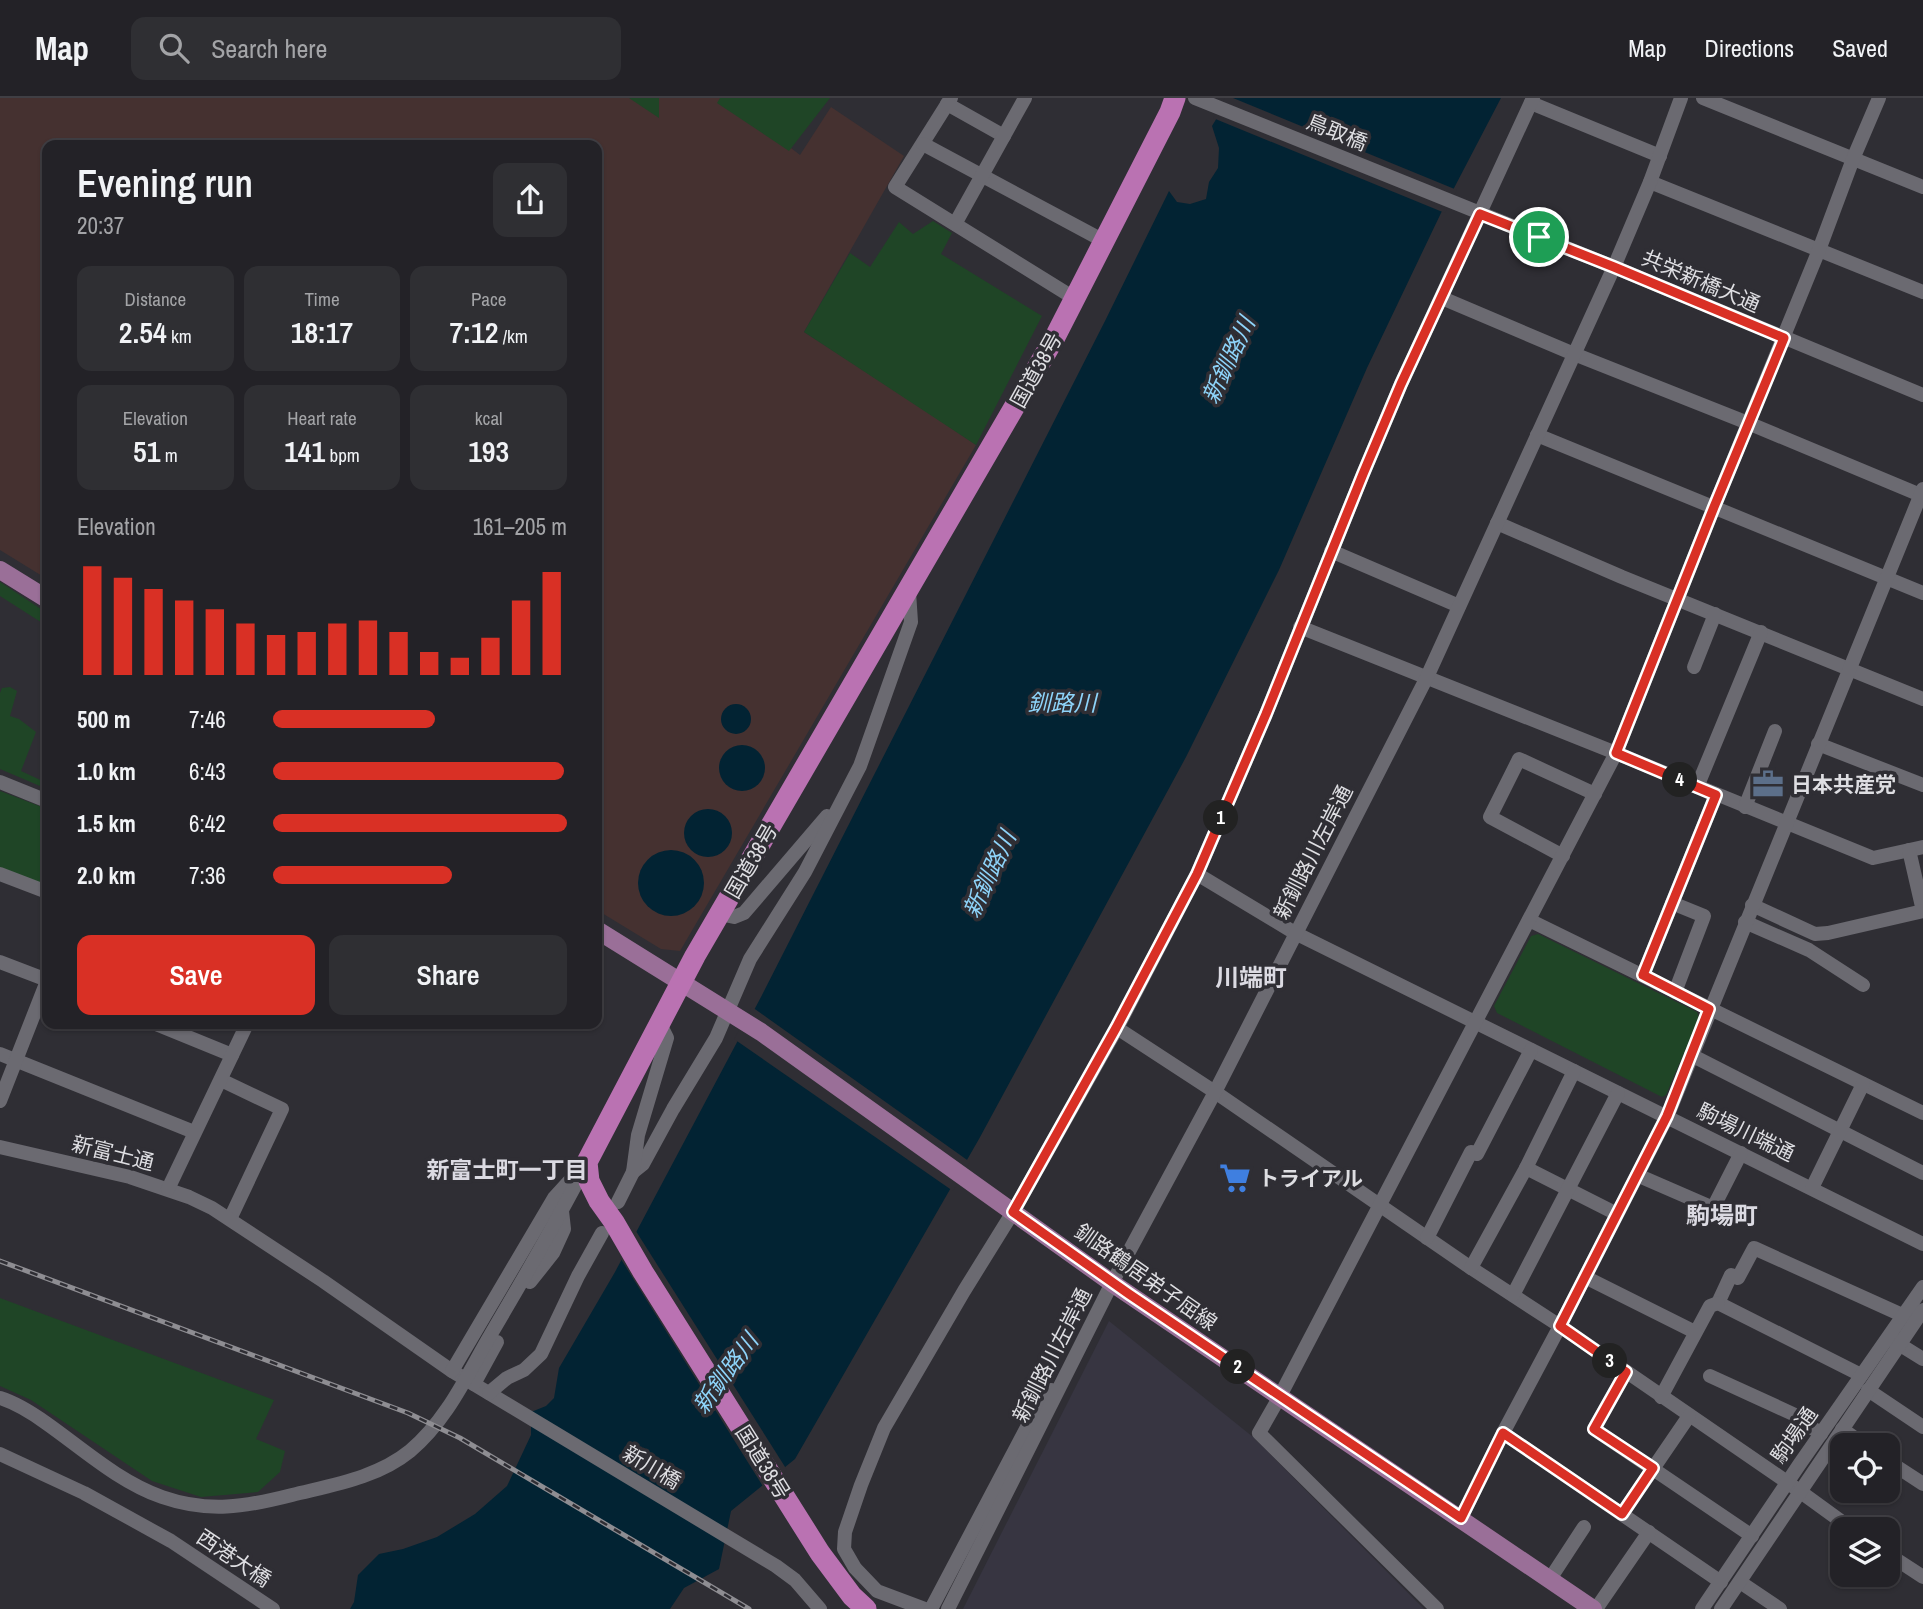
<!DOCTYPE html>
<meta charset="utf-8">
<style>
body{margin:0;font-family:"Archivo Narrow","Noto Sans JP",sans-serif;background:#2f2f33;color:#f1f3f6;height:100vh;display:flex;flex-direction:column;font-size:26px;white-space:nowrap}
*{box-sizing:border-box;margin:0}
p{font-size:23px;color:#a3a4a7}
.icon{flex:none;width:38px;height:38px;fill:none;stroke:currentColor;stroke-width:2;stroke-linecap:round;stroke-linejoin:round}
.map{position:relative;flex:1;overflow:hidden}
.details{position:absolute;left:42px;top:42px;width:560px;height:889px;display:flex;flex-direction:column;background:#232227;border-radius:14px;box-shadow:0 2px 5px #0004,0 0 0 2px #403f44}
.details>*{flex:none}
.tools{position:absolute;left:1830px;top:1335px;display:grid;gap:14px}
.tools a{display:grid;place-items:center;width:70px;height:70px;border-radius:14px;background:#232227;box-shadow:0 2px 5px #0004,0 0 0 2px #403f44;font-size:35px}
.pin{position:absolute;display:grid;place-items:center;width:60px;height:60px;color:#fff;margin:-30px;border:4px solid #fff;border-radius:50%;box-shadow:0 2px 7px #0007}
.km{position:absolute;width:35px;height:35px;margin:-18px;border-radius:50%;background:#222;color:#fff;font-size:19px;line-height:35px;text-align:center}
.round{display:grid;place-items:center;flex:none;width:74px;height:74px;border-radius:14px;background:#2f2f33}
.headline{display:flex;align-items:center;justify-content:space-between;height:119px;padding:0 35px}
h1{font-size:38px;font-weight:600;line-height:52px}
.figures{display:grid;grid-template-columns:repeat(3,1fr);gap:10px;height:119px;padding:7px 35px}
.figures div{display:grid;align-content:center;border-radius:14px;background:#2f2f33;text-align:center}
.figures b{font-size:30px;font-weight:600}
.figures small{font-size:19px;font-weight:400}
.figures p{font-size:19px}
.chart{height:196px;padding:14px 35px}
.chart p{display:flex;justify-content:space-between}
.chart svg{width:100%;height:126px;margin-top:7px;stroke:#d93025;stroke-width:6}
.action{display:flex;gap:14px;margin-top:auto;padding:14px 35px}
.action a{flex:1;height:80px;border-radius:14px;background:#d93025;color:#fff;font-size:28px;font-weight:600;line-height:80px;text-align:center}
.action a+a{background:#2f2f33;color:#f1f3f6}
ul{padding:0 35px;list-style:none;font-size:23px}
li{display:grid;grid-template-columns:112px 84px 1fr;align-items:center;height:52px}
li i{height:18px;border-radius:9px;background:#d93025}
header{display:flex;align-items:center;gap:42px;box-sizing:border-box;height:98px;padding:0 35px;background:#232227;border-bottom:2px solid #403f44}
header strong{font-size:33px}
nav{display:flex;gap:38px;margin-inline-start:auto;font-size:24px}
.search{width:490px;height:63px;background:#2f2f33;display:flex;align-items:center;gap:18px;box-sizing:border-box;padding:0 24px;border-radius:14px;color:#a3a4a7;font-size:26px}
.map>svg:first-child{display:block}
</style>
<header>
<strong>Map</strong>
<div class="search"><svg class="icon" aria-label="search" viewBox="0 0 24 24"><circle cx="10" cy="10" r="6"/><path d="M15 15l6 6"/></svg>Search here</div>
<nav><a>Map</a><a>Directions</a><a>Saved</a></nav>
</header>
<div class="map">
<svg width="1923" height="1511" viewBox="0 0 1923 1511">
<rect width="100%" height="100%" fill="#2f2e34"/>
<path fill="#373541" d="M1109,1223L1253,1339L1424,1511H963Z"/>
<path fill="#453130" d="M0,0H726L800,57L831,9L904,58L804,234L923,311L976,347L680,853L661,851L597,812V47H47V481L0,452Z"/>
<g fill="#1f4526">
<path d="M629,0H659V20Z"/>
<path d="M720,0H830L789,53L717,5Z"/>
<path d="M933,123L952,135L941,156L1042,218L976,347L804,234L850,155L870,169L899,124L913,136Z"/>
<path d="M0,484L47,515V528L0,498Z"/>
<path d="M10,589L17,593L10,618L19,621L36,634L21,673L47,685V691L0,671V595L2,590Z"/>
<path d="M0,693L47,711V788L0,770Z"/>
<path d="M1538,836L1697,914L1699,920L1666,997L1662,999L1497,915L1494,908L1531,838Z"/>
<path d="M0,1200L274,1302L256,1341L285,1353L280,1374L258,1394L201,1399L152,1383L31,1302L0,1288Z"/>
</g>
<g fill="#022333">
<path d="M1229,0H1501L1441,115L1367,270L1279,472L1186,659L979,1041L795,1361L731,1413L719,1471L684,1490L670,1511H350L354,1504L358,1477L379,1456L403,1451L437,1439L475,1416L507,1388L531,1337V1314L546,1308L554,1300L559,1270L615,1174L761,899L1105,223L1169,93L1177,104L1190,106L1206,101L1209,84L1218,70L1219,50L1212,28Z"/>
<circle cx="736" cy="621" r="15"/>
<circle cx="742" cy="670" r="23"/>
<circle cx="708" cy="735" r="24"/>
<circle cx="671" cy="785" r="33"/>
</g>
<g fill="#2f2e34">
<path d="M1225,0H1233L1457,92L1445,115L1213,20Z"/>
<path d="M752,909L970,1064L953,1093L734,941Z"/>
<path d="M634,1130L787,1372L764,1390L619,1158Z"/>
</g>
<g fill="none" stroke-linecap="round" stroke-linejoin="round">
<g stroke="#6b6a71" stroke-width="14">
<path d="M951,0L895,89L1074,200"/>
<path d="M1195,0L1614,169L1923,297"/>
<path d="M1703,0L1923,89"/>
<path d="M1531,5L1660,58"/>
<path d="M947,6L1004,38"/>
<path d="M923,46L1104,143"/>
<path d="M1650,84L1923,194"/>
<path d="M955,126L1025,0"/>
<path d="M1442,200L1574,256L1748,325L1923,398"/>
<path d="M1537,337L1923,495"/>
<path d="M1497,425L1622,479L1923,601"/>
<path d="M1331,453L1459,508"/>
<path d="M1300,529L1616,655L1873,760L1923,749"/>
<path d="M1694,569L1715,516"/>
<path d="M1818,646L1923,687"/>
<path d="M0,684L47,703"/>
<path d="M1697,689L1761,534"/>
<path d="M1745,709L1775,633"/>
<path d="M1909,752L1923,813"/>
<path d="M1563,758L1490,719L1519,661L1595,696"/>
<path d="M0,776L47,794"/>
<path d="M1197,776L1295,835L1923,1146"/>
<path d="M1672,805L1704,818L1675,894"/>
<path d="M1752,807L1815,836L1828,835L1923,813"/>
<path d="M720,816L734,819L744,815L827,718"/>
<path d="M1529,822L1923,1015"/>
<path d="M1745,824L1809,852L1863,887"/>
<path d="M0,864L47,882"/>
<path d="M1643,877L1716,697"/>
<path d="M156,926L232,957"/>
<path d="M1117,930L1215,994L1471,1170L1560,1228L1787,1384L1853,1432"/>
<path d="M0,956L194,1034"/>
<path d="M1691,957L1923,1075"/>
<path d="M221,982L282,1011L230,1121"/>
<path d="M0,1003L47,883"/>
<path d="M0,1049L130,1079L189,1099L212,1110L323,1183L452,1273L776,1468L795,1482L820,1511"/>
<path d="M1526,1070L1617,1116"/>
<path d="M633,1074L643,1066L673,1011L716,940L750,861L805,774L860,668L911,524L909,494"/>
<path d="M1637,1077L1713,1110L1741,1055"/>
<path d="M1812,1090L1863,986"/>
<path d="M168,1091L247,926"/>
<path d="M618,1104L633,1074L638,1037L667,940L660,926"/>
<path d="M1427,1140L1471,1054L1477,1056L1531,952"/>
<path d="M1471,1170L1526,1070L1574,973"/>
<path d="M1585,1179L1695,1234"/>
<path d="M530,1184L553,1155L564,1131L562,1113"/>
<path d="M1513,1197L1618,995"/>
<path d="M1894,1243L1923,1261"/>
<path d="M452,1273L554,1100L574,1078"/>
<path d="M1626,1274L1594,1331L1752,1438"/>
<path d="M1861,1277L1718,1205L1731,1177L1738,1180L1754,1150L1902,1217"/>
<path d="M1710,1278L1793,1316L1821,1336"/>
<path d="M474,1286L497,1244"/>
<path d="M1868,1292L1923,1329"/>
<path d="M489,1295L507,1280L524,1272L541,1256L578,1178L602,1135"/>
<path d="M1661,1299L1710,1208L1718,1205"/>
<path d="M0,1300C16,1305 32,1315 46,1325C83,1351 119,1384 162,1399C208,1415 245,1409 292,1397C332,1387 377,1380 410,1353C447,1322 467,1277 491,1236C524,1180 557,1123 587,1065"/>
<path d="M1842,1331L1866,1348"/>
<path d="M1503,1335L1721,1484"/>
<path d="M0,1356L84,1395L171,1443L273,1511"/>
<path d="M1888,1363L1923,1386"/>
<path d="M1622,1416L1689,1318"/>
<path d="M1461,1420L1503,1335L1560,1228L1667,1019L1923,391"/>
<path d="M1888,1456L1923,1479"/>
<path d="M1550,1481L1584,1429"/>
<path d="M1740,1484L1780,1511"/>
<path d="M925,1511L877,1493L855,1470L844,1451L845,1434L861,1387L884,1330L964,1193L1013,1114L1117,930L1197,776L1266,616L1363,376L1401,286L1533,0"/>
<path d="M931,1511L1035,1314L1047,1294L1051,1292"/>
<path d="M948,1511L1112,1185L1215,994L1427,579L1614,169L1650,84L1681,0"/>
<path d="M1437,1511L1259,1335L1280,1298L1616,655L1714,409L1819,152L1853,61L1879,0"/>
<path d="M1596,1511L1649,1434"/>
<path d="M1702,1511L1799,1367L1923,1189"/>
<path d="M1721,1511L1923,1212"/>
</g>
<g stroke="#9a6f98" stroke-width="18">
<path d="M0,472L47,501"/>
<path d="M597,832L761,934L1112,1185L1593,1511"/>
</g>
<path stroke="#ba72b2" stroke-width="21" d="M866,1511L852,1498L820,1455L643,1174L614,1124L599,1103L589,1083L587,1064L695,858L1055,239L1170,14L1175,0"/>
<defs>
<path id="rail" d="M0,1163L408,1315L460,1340L749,1511"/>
</defs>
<use href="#rail" stroke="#8e8d92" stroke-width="5"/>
<use href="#rail" stroke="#2f2e34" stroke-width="2.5" stroke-dasharray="8" stroke-linecap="butt"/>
</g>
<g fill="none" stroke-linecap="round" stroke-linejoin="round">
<defs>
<path id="route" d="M1480,116L1614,169L1784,240L1714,409L1616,655L1716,697L1643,877L1709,911L1667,1018L1560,1228L1626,1274L1594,1331L1653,1370L1622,1416L1503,1335L1461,1420L1129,1196L1013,1114L1116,930L1197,776L1266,616L1363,376L1401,286Z"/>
</defs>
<use href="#route" stroke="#fff" stroke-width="14"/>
<use href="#route" stroke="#d93025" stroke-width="9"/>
</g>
<defs>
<symbol id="office-bare" viewBox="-9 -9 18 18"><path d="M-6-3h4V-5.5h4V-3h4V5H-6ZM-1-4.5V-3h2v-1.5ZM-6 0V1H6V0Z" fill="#5c6f8a" stroke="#2f2e34" stroke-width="2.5" paint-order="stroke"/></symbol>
<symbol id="supermarket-bare" viewBox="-9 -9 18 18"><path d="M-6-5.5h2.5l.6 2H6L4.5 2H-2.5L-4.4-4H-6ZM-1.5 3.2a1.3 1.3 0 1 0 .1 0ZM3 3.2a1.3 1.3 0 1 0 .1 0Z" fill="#3f7fe0" stroke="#2f2e34" stroke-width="2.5" paint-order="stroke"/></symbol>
</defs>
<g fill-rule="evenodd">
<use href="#office-bare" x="1746" y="664" width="44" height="44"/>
<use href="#supermarket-bare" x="1213" y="1058" width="44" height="44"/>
</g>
<g text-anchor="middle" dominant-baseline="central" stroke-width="7" stroke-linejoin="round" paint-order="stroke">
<g font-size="21" fill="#dedee2" stroke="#2f2e34">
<text transform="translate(1337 34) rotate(22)">鳥取橋</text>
<text transform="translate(1701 183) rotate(23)">共栄新橋大通</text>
<text transform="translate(1036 272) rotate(-61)">国道38号</text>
<text transform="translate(1313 754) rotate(-63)">新釧路川左岸通</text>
<text transform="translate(751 763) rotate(-60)">国道38号</text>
<text transform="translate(1746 1034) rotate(26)">駒場川端通</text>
<text transform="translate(113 1055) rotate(14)">新富士通</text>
<text transform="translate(1146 1179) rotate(35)">釧路鶴居弟子屈線</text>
<text transform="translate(1052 1257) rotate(-63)">新釧路川左岸通</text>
<text transform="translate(1794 1337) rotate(-55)">駒場通</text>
<text transform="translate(763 1364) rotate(58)">国道38号</text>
<text transform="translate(652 1369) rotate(31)">新川橋</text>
<text transform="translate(234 1460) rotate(34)">西港大橋</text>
</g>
<g font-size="21" font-weight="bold" fill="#dedee2" stroke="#2f2e34" text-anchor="start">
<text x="1791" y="686">日本共産党</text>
<text x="1258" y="1080">トライアル</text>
</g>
<g font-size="23" font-style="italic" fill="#8ed4fa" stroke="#2f2e34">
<text transform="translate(1228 262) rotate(-65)">新釧路川</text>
<text x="1062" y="604">釧路川</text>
<text transform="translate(989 776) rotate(-65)">新釧路川</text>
<text transform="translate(725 1275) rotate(-54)">新釧路川</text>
</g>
<g font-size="23" font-weight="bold" fill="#dbdae2" stroke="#2f2e34">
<text x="507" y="1071">新富士町一丁目</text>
</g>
<g font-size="24" font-weight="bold" fill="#dbdae2" stroke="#2f2e34">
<text x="1251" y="879">川端町</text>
<text x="1722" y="1117">駒場町</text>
</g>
</g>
</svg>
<div class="tools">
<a><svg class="icon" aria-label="locate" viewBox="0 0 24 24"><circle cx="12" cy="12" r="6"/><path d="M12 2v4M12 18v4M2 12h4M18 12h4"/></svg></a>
<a><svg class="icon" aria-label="layers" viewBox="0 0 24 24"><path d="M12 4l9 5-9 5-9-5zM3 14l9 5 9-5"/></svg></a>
</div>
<div class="pin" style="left:1539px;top:139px;background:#1e9e55"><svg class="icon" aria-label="arrive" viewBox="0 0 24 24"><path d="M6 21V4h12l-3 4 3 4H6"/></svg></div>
<b class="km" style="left:1221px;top:720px">1</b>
<b class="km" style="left:1238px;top:1269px">2</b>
<b class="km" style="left:1610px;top:1263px">3</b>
<b class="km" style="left:1680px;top:682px">4</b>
<section class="details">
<div class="headline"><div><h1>Evening run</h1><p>20:37</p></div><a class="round"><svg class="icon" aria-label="share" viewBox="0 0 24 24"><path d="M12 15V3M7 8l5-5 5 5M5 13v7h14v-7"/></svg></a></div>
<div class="figures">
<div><p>Distance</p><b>2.54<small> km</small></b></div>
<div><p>Time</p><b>18:17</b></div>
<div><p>Pace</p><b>7:12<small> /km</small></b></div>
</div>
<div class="figures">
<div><p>Elevation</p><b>51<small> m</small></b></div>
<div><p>Heart rate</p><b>141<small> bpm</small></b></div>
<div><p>kcal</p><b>193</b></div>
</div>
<div class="chart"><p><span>Elevation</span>161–205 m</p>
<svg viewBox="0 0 160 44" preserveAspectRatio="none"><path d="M5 44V6M15 44V10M25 44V14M35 44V18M45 44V21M55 44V26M65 44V30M75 44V29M85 44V26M95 44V25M105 44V29M115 44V36M125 44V38M135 44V31M145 44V18M155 44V8"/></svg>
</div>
<ul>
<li><b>500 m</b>7:46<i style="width:55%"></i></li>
<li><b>1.0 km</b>6:43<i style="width:99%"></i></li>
<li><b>1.5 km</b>6:42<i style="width:100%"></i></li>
<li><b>2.0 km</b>7:36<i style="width:61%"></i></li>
</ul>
<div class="action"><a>Save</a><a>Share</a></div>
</section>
</div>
